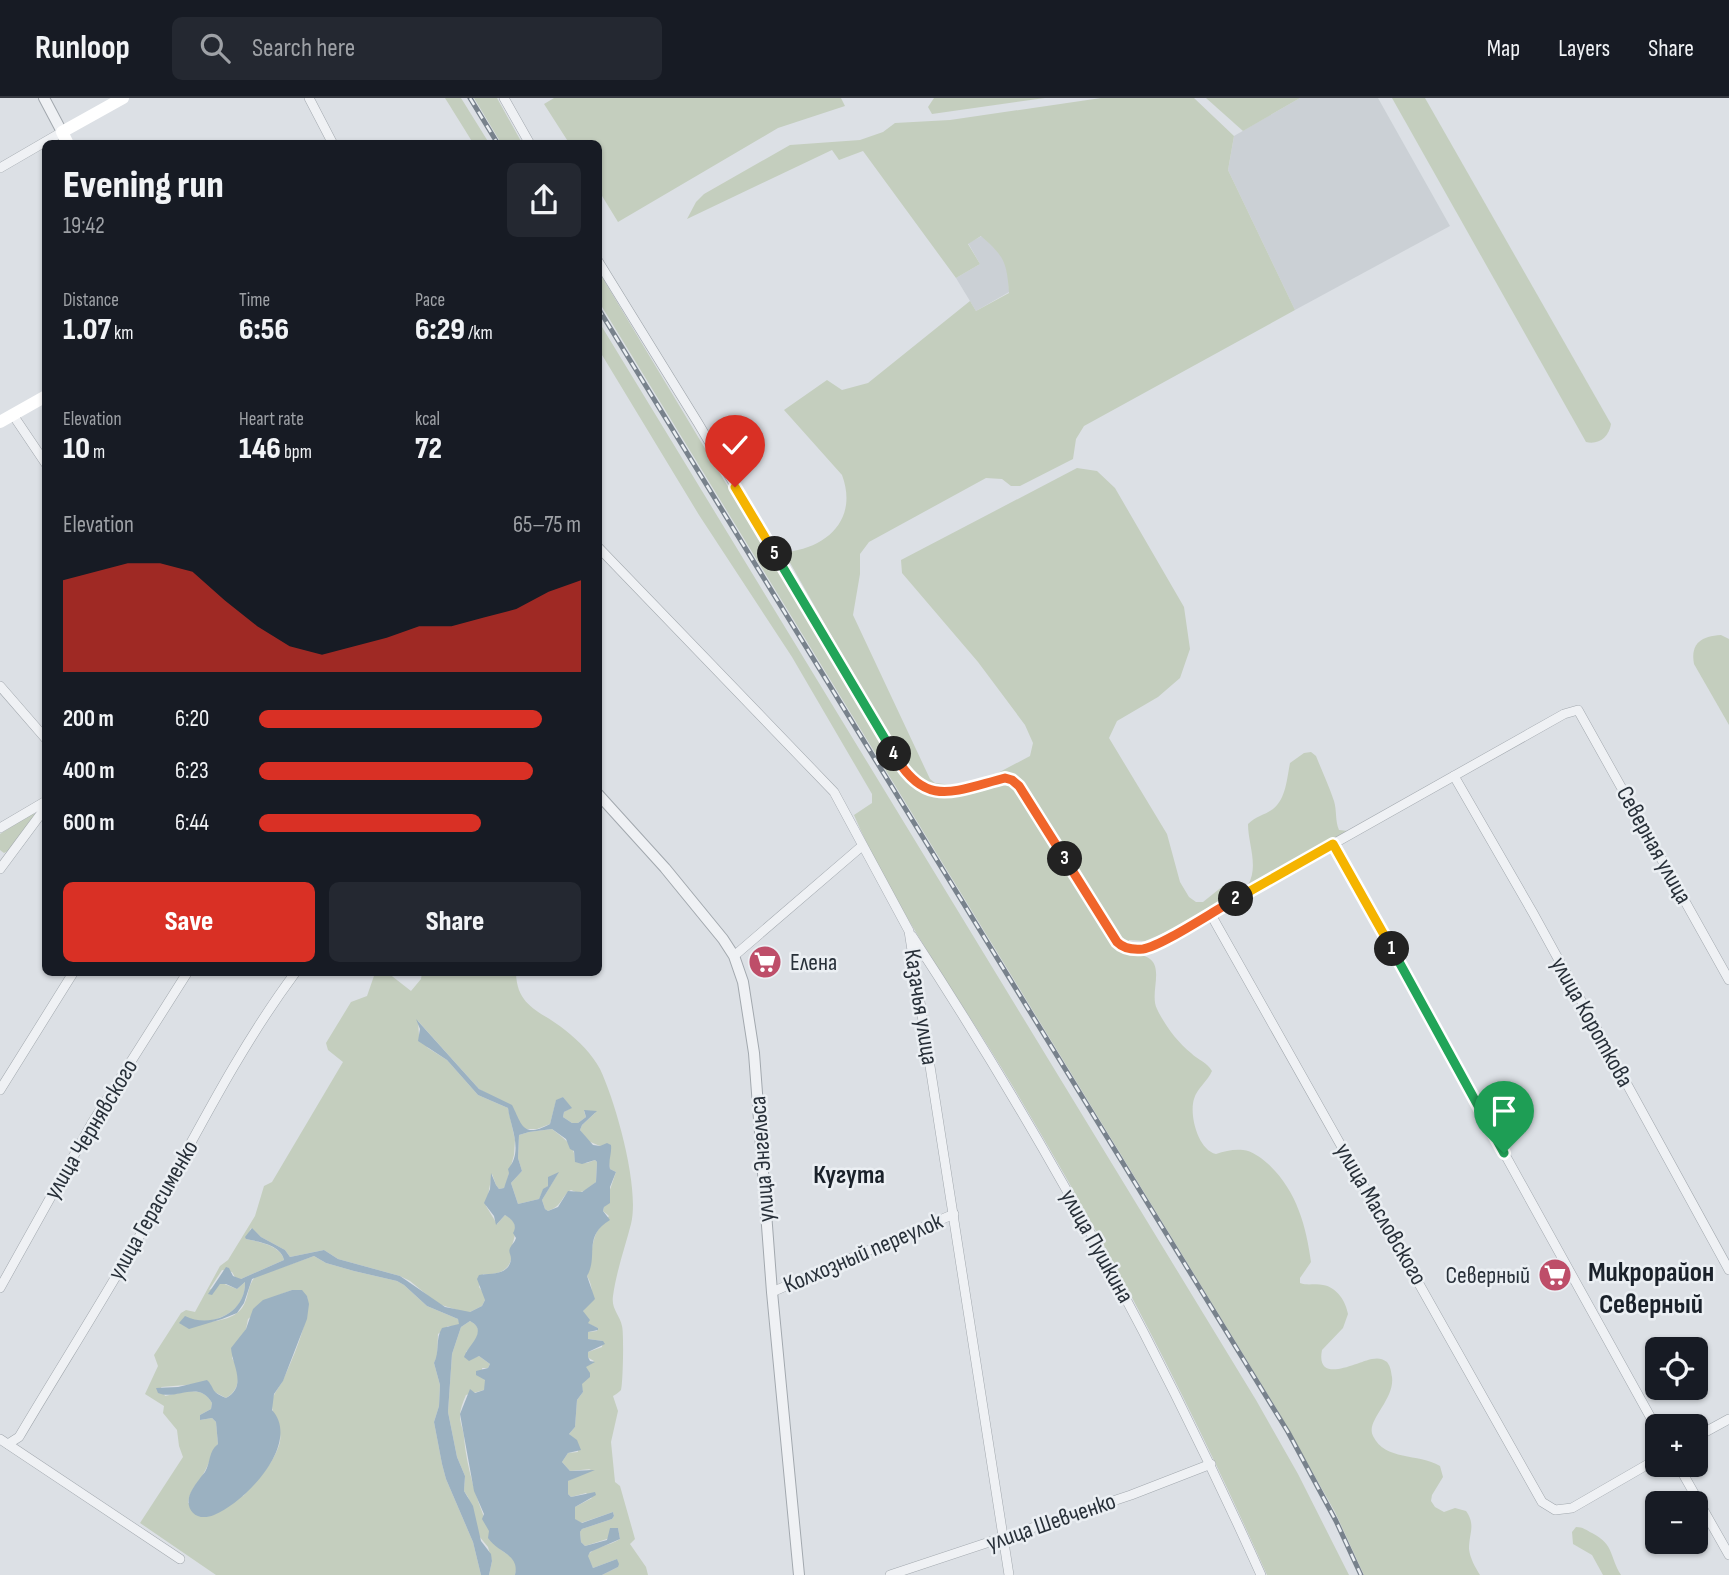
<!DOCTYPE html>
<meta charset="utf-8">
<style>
body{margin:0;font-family:"Sofia Sans Condensed",sans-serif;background:#242831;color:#f1f3f6;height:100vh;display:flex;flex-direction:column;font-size:26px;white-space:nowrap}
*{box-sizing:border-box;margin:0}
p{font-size:23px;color:#9ea1a6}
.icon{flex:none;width:38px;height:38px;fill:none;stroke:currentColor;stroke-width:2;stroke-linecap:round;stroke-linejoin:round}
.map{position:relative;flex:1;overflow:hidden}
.sheet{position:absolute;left:42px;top:42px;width:560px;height:836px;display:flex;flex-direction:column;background:#171b24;border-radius:10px;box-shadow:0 2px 5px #0004}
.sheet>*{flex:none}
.tools{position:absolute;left:1645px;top:1239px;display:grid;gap:14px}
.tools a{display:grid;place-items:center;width:63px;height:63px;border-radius:10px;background:#171b24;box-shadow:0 2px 5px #0004;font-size:35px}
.pin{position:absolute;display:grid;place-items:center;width:60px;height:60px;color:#fff;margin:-72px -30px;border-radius:50% 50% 50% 0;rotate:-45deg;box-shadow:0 0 7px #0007}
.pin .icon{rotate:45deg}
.km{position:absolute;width:35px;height:35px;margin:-18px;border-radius:50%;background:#222;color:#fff;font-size:19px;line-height:35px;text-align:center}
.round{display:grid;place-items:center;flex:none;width:74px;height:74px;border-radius:10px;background:#242831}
.overview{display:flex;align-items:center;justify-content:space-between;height:119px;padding:0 21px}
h1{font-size:38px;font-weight:800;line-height:52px}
.figures{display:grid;grid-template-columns:repeat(3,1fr);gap:10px;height:119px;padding:7px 21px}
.figures div{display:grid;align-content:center}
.figures b{font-size:30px;font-weight:800}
.figures small{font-size:19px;font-weight:400}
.figures p{font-size:19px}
.chart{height:196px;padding:14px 21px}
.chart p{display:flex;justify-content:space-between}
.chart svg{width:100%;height:126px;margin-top:7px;fill:#d93025;opacity:.7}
.button{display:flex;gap:14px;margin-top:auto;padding:14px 21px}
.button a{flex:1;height:80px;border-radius:10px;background:#d93025;color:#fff;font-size:28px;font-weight:800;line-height:80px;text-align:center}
.button a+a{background:#242831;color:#f1f3f6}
ul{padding:0 21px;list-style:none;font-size:23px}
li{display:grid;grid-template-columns:112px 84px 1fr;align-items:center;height:52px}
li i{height:18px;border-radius:9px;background:#d93025}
header{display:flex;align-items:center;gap:42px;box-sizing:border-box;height:98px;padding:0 35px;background:#171b24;border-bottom:2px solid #363941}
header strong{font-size:33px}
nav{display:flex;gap:38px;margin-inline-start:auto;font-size:24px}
.search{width:490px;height:63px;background:#242831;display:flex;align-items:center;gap:18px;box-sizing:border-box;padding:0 24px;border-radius:10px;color:#9ea1a6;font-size:26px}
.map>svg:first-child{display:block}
</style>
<header>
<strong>Runloop</strong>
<div class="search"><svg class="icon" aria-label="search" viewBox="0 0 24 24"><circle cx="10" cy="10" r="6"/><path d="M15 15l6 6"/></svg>Search here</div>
<nav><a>Map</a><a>Layers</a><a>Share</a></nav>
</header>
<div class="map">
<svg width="1729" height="1477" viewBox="0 0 1729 1477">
<rect width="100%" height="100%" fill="#dce0e5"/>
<g fill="#cbd0d5">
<path d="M1300,0H1378L1450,128L1295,212L1228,72L1234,38Z"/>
<path d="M982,138L999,154L1008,168L1009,194L976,213L956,180L980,166L968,145Z"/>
</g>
<g fill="#c4cebe" fill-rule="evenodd">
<path d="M445,0H461L489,45H473Z"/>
<path d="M474,0H497L522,45H501Z"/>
<path d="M554,0H841L845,8L778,30L618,124L599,93L598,46L569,45L544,6Z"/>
<path d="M934,0H1045L932,16L928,9Z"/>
<path d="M1101,0H1194L1234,38L1228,72L1295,212L1084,328L1076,341L1073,361L1020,388H1011L1002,381L986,380L869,444L860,456V476L853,517L930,681L935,685L953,687C926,689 917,682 901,660L781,449L787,454C829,449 858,420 842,377L784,312L827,282L842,292L868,285L970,203L976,213L1009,195C1007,164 1004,158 981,138L968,146L980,166L956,180L863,53L839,62L832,52L687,121L696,104L704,96L790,47L860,42L883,34L895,25L950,22Z"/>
<path d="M1206,0H1300L1243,33Z"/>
<path d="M1392,0H1425L1611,326C1609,339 1599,347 1586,344Z"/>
<path d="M599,174L897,670C927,705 940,704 983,690C995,686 1003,684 1015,690L1127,852L1126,856C1175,854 1147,891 1157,911C1164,926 1178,945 1191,955C1198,962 1207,964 1212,973C1208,983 1197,990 1194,1001C1189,1017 1198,1052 1216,1056C1225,1053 1234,1051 1243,1052C1252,1053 1260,1059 1267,1065C1296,1091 1306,1127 1311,1164L1300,1180V1185C1308,1188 1315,1185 1323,1187C1337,1189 1346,1204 1348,1216L1343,1230L1322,1252C1315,1288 1359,1263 1372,1261C1377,1260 1382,1260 1387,1264C1391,1269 1391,1274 1392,1279C1395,1302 1365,1323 1373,1338C1385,1363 1418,1355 1440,1368L1443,1379L1432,1397L1431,1403L1435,1409L1444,1414L1455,1410L1466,1413C1476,1427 1469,1435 1469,1451C1470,1460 1475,1469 1480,1477H1364L1335,1414L1278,1313L599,204Z"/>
<path d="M599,224L1256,1302L1298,1376L1349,1477H1267C1192,1309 1107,1145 1012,987C959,898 895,813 854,717L872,705V696L792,559L699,417L599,252Z"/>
<path d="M1077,370L1097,373L1115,390L1184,509L1190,551L1180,580L1158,599L1117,623L1109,640L1167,736L1180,784L1189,799L1196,804H1203L1223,788L1248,787C1259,768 1248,746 1248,726C1256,718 1265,717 1273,711C1286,701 1287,680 1290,665L1304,655L1311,654L1316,658C1322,673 1329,688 1334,703C1337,713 1335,723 1339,732L1348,733L1171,832L1145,843L1129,842L1127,848L1114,834L1019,680L1006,674L994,677L1030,658L1033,645L1025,627L978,564L902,475L901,462Z"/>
<path d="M1721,537L1729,541V627L1694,566C1690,545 1702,538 1721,537Z"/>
<path d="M33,715L36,716L8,753L4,755L0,752V736Z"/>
<path d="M375,875H388L411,893L421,881L422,875H516C517,910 542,913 565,932C579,943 592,956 600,971C616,1005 640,1090 631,1126C625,1149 616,1175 613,1198C611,1211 620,1217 622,1228C624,1234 623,1287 621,1292C619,1294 615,1297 613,1298L618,1313L611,1344L615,1384L620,1388L635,1441L630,1446L646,1469L648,1477H602L618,1469L617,1461L593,1470L587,1458C594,1448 610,1448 620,1441L618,1430L607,1441L585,1448L581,1444L580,1434L582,1431L612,1421L614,1418L613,1414L581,1425L574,1421L575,1409L592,1400L586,1395L571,1399L568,1396V1383L591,1371L570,1373L562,1364L568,1355L578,1354L577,1345L569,1336L575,1329L577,1302L583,1294L581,1286L585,1282V1269L594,1263L587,1259L588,1254L602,1249L603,1243L588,1241L586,1237L588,1234L597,1233L598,1230L587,1225L583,1213C592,1201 595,1192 587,1178C592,1165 590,1152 595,1138C598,1130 604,1125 609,1118L603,1113L604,1109L616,1074L610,1071L608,1060L600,1048L588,1043L580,1032L582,1027L595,1015L584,1013L586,1019L578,1025H572L563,1019L564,1014L571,1010L563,999L556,1003L550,1026L537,1031H525L520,1028L514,1012L479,991L418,923L419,937L428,950L447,962L478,997L508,1010L515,1042L514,1057L506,1086L504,1090L499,1091L496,1087L492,1076L486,1108L497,1126L505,1117C522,1125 514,1139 511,1151C509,1159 513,1154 511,1162C507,1175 494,1177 483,1176L479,1189L485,1197V1202L482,1208L470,1214H464L438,1206L410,1183L400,1178L338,1161L324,1152L290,1159L285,1152L261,1139L251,1130L246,1141C260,1144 281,1148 284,1162L241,1181H236L232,1174L222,1172L209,1192L222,1185L237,1191L245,1184C246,1212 221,1224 195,1224L191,1230C206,1221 230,1226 242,1210C249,1200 247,1188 255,1179L314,1158L326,1165L354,1173L397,1183L404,1187L427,1208L458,1221L460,1226L456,1229L448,1228L438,1236L437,1259L434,1265L440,1287L439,1308L434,1324L442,1366L446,1381L473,1444L481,1477H216L140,1425L183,1359L179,1348L177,1332L163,1315L164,1308L145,1296L158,1268L154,1257L181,1215L186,1212L195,1214L220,1168L228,1162L255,1118L264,1088L272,1084L343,964L328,952L326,945L351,904L367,898ZM292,1192L307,1198C311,1219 293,1260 284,1280C281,1287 276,1292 273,1299C267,1318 287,1329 278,1350C271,1369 256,1383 243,1398L188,1405C190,1390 200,1384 206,1371C211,1361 211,1355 218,1346L216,1324L212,1320L200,1322V1317L211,1311L212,1305C202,1286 182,1295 165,1298L161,1289L210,1285L211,1292L226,1300C241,1292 241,1273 232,1260L246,1231L248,1221L279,1197Z"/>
<path d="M552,1031C563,1040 576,1047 575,1064L587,1065L595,1062L597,1064L596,1084L586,1092L578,1095L571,1092C560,1099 564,1107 548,1113L545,1111L542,1102L558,1075L549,1080L548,1088L543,1092L539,1101L518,1106L511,1085L522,1073L518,1060L519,1037L529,1034Z"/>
<path d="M470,1223C486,1230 475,1246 466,1254L473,1260L479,1258L490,1266L488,1270H482L486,1287L484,1292L466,1297C463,1304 460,1311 460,1318C460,1326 464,1333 464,1340C467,1374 480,1413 495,1444C503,1460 521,1455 515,1477H489L492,1463L488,1449L479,1438L468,1399L464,1393L465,1378L457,1359L448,1314L452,1256L461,1229Z"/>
<path d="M1576,1429C1583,1429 1586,1432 1592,1435C1615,1447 1609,1458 1621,1477H1603L1592,1457L1573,1446L1572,1434Z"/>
</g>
<g fill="#9bb1c1" fill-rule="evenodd">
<path d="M416,921L479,991L512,1007C522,1026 522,1041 550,1026L556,1002L563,999L572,1010L564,1014L563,1019L572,1025H578L586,1019L584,1012L597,1013L582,1027L580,1032L593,1047L600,1048L607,1045L611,1047C612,1056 608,1062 610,1071L616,1074L610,1089V1105L604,1109L603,1113L610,1122C582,1139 599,1158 587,1178L595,1201L583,1213L590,1222L588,1225L598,1230V1232L588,1234V1241L603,1243L605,1246L588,1254V1259L590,1263L595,1264L586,1269L590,1275V1279L582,1286L583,1294L577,1302L575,1329L569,1336L577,1342L581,1352L568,1355L562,1364L570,1373L595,1372L568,1383V1396L571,1399L595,1394L596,1397L575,1409V1421L582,1425L613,1414L614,1418L612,1421L582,1431L580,1434L581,1444L585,1448L607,1442L610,1430H618L620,1441L590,1454L588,1458L593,1470L617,1461L619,1466L618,1469L602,1477H515C520,1456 498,1455 488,1440L489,1433L482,1421L484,1416L474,1393L460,1316L470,1291L475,1295L484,1292L485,1282L476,1277V1273L488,1270L490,1266L479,1258L469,1263L464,1259C468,1247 489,1233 470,1223L461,1229L452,1256L448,1314L457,1359L465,1378L464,1393L473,1408L481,1443L491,1456L492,1463L489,1477H481L473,1444L446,1381L442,1366L434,1324L439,1308L440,1287L434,1265C440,1254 435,1241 442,1230L459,1226L458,1221L427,1208L404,1187L397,1183L354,1173L326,1165L314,1158L252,1181L244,1205L237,1215L222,1221L189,1231L179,1225L185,1218C211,1231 246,1215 245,1184L237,1191L226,1186H220L212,1197L208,1196L226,1169L229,1170L233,1178L241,1181L284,1162C281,1147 260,1144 246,1141L245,1139L252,1130L261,1139L285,1152L290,1159L324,1152L338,1161L400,1178L445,1209L470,1214L482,1208L485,1202L477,1181L479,1177C490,1175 509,1178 511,1161C511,1156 508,1154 510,1150C512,1146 515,1144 516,1140L513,1135C518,1127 512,1121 505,1117L496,1127L494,1118L484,1105L490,1091L491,1075L496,1087L499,1091L504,1090L509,1075L508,1071C524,1053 510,1028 508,1010L478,997L447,962L418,943L420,931ZM552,1031L566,1041L570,1051L574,1053L575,1064L582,1066L595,1062L597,1064L596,1084L582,1094L568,1093L558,1109L548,1113L545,1111L542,1102L559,1074L548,1079V1088L543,1091L539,1101L518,1106L511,1085L522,1073L518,1060L519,1037L529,1034Z"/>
<path d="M292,1192H302L307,1198L309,1206L307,1221L283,1283L274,1296L272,1312C302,1345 245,1405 214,1417C195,1425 182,1409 192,1392C196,1385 200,1380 205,1374C211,1364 208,1354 218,1346L216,1324L212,1320L200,1322V1317L211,1311L212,1305C199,1281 176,1303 158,1295L156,1290L178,1289L207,1282C216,1291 209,1293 226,1300C248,1288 232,1267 231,1250L246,1231L253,1211L263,1202Z"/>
</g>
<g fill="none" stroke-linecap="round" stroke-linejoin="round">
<defs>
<g id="minor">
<path d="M309,0L333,46"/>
<path d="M504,0L530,46"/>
<path d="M0,70L62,34"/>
<path d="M598,163L698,325L902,670C935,708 962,691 1005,680L1012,682L1019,688L1109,831L1122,849L1141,851L1152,848L1564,616L1578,612L1729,882"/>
<path d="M13,317L46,366"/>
<path d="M598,449L834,694L909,833L1009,1477"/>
<path d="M0,588L46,641"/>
<path d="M1454,678L1533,815L1729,1172"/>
<path d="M0,730L46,703"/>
<path d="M1333,746L1657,1331"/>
<path d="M0,771L46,709"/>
<path d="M1210,815L1542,1404L1555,1412L1572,1410L1657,1361"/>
<path d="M912,838C1045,1041 1161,1255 1261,1477"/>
<path d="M734,858L862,748"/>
<path d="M0,992L73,875"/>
<path d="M0,1190L92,1025L187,875"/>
<path d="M772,1194L954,1116"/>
<path d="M1696,1339L1729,1321"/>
<path d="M0,1341L180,1461"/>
<path d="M8,1346L19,1339C61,1268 106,1198 147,1125C194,1041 237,953 295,875"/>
<path d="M1678,1367L1729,1457"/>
<path d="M890,1477L1131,1397L1211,1366"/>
</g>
<g id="tertiary">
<path d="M44,0L62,34"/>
<path d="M598,696L665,770L723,841L734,858L743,884L754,955L772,1194L799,1477"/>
</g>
</defs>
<use href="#minor" stroke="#a2a8ae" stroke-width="10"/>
<use href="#tertiary" stroke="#a2a8ae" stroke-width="12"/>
<use href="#minor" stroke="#eff1f4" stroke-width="9"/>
<use href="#tertiary" stroke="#eff1f4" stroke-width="10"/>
<g stroke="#fff" stroke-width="12">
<path d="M68,46L62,34L123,0"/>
<path d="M0,324L46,298"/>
</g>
<defs>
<g id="rail">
<path d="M470,0L498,46"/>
<path d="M598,210L1288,1334L1336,1423L1361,1477"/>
</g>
</defs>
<use href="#rail" stroke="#78828c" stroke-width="5"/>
<use href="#rail" stroke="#ebeff3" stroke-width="2.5" stroke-dasharray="8" stroke-linecap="butt"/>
</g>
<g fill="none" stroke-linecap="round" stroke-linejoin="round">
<defs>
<path id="split-1" d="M1392,851L1504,1055"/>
<path id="split-2" d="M1236,801L1333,746L1392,851"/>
<path id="split-3" d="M1065,761L1117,844C1124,851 1133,852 1143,851C1162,848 1215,812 1236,801"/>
<path id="split-4" d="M894,656C925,711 954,693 1005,680L1012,682L1019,688L1065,761"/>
<path id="split-5" d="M775,456L894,656"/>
<path id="split-6" d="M735,389L775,456"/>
</defs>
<use href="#split-1" stroke="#fff" stroke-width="14"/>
<use href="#split-2" stroke="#fff" stroke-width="14"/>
<use href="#split-3" stroke="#fff" stroke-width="14"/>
<use href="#split-4" stroke="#fff" stroke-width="14"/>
<use href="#split-5" stroke="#fff" stroke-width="14"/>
<use href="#split-6" stroke="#fff" stroke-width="14"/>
<use href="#split-1" stroke="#22a559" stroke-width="9"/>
<use href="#split-2" stroke="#f5b400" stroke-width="9"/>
<use href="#split-3" stroke="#f0652b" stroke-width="9"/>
<use href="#split-4" stroke="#f0652b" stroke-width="9"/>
<use href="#split-5" stroke="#22a559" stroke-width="9"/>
<use href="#split-6" stroke="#f5b400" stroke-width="9"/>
</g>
<defs>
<symbol id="supermarket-disc" viewBox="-11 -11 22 22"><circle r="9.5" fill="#be4e69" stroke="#ebeff3"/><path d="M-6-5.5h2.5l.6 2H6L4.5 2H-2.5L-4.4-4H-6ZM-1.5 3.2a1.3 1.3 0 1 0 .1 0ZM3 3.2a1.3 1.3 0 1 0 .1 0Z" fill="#fff"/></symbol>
</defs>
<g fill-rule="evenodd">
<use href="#supermarket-disc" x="746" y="845" width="38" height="38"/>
<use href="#supermarket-disc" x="1536" y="1158" width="38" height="38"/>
</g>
<g text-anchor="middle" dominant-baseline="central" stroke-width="5" stroke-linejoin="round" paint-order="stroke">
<g font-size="24" fill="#283039" stroke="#ebeff3">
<text transform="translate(1654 747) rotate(61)">Северная улица</text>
<text transform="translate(921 909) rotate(81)">Казачья улица</text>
<text transform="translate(1592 924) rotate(61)">улица Короткова</text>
<text transform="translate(91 1031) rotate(-59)">улица Чернявского</text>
<text transform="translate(762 1061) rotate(-94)">улица Энгельса</text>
<text transform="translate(153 1112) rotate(-60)">улица Герасименко</text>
<text transform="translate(1381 1116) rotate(60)">улица Масловского</text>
<text transform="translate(1097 1148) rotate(61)">улица Пушкина</text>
<text transform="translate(863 1155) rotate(-23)">Колхозный переулок</text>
<text transform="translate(1051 1424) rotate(-19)">улица Шевченко</text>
</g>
<g font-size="24" fill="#283039" stroke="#ebeff3" text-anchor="start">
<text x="790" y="864">Елена</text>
<text x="1530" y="1177" text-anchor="end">Северный</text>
</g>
<g font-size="26" font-weight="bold" fill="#1a212a" stroke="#ebeff3">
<text x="849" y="1077">Кугута</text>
</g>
<g font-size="28" font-weight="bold" fill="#1a212a" stroke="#ebeff3">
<text x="1651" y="1174">Микрорайон<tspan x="1651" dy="32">Северный</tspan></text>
</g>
</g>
</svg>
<div class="tools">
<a><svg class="icon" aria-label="locate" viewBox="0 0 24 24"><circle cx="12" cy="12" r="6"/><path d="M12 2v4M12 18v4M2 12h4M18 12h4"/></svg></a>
<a>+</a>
<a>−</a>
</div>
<div class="pin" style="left:1504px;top:1055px;background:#1e9e55"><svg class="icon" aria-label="arrive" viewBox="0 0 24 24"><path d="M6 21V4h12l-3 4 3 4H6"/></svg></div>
<div class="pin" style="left:735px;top:389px;background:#d93025"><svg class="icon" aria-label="check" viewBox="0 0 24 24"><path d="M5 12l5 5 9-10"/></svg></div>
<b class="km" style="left:1392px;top:851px">1</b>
<b class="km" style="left:1236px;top:801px">2</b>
<b class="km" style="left:1065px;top:761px">3</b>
<b class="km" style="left:894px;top:656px">4</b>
<b class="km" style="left:775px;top:456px">5</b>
<section class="sheet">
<div class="overview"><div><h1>Evening run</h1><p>19:42</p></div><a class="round"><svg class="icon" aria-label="share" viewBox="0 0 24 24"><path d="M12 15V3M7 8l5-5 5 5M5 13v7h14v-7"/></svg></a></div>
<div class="figures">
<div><p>Distance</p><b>1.07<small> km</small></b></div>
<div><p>Time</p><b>6:56</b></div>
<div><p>Pace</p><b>6:29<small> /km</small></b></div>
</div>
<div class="figures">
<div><p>Elevation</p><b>10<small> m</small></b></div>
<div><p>Heart rate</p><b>146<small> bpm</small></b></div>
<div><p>kcal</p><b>72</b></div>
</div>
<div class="chart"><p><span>Elevation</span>65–75 m</p>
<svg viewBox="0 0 160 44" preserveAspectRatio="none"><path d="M0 44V12L10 9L20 6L30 6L40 9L50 19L60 28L70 35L80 38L90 35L100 32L110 28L120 28L130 25L140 22L150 16L160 12V44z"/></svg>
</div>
<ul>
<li><b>200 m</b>6:20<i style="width:88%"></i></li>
<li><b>400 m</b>6:23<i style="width:85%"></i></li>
<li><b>600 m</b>6:44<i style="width:69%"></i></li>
</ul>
<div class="button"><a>Save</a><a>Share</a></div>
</section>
</div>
